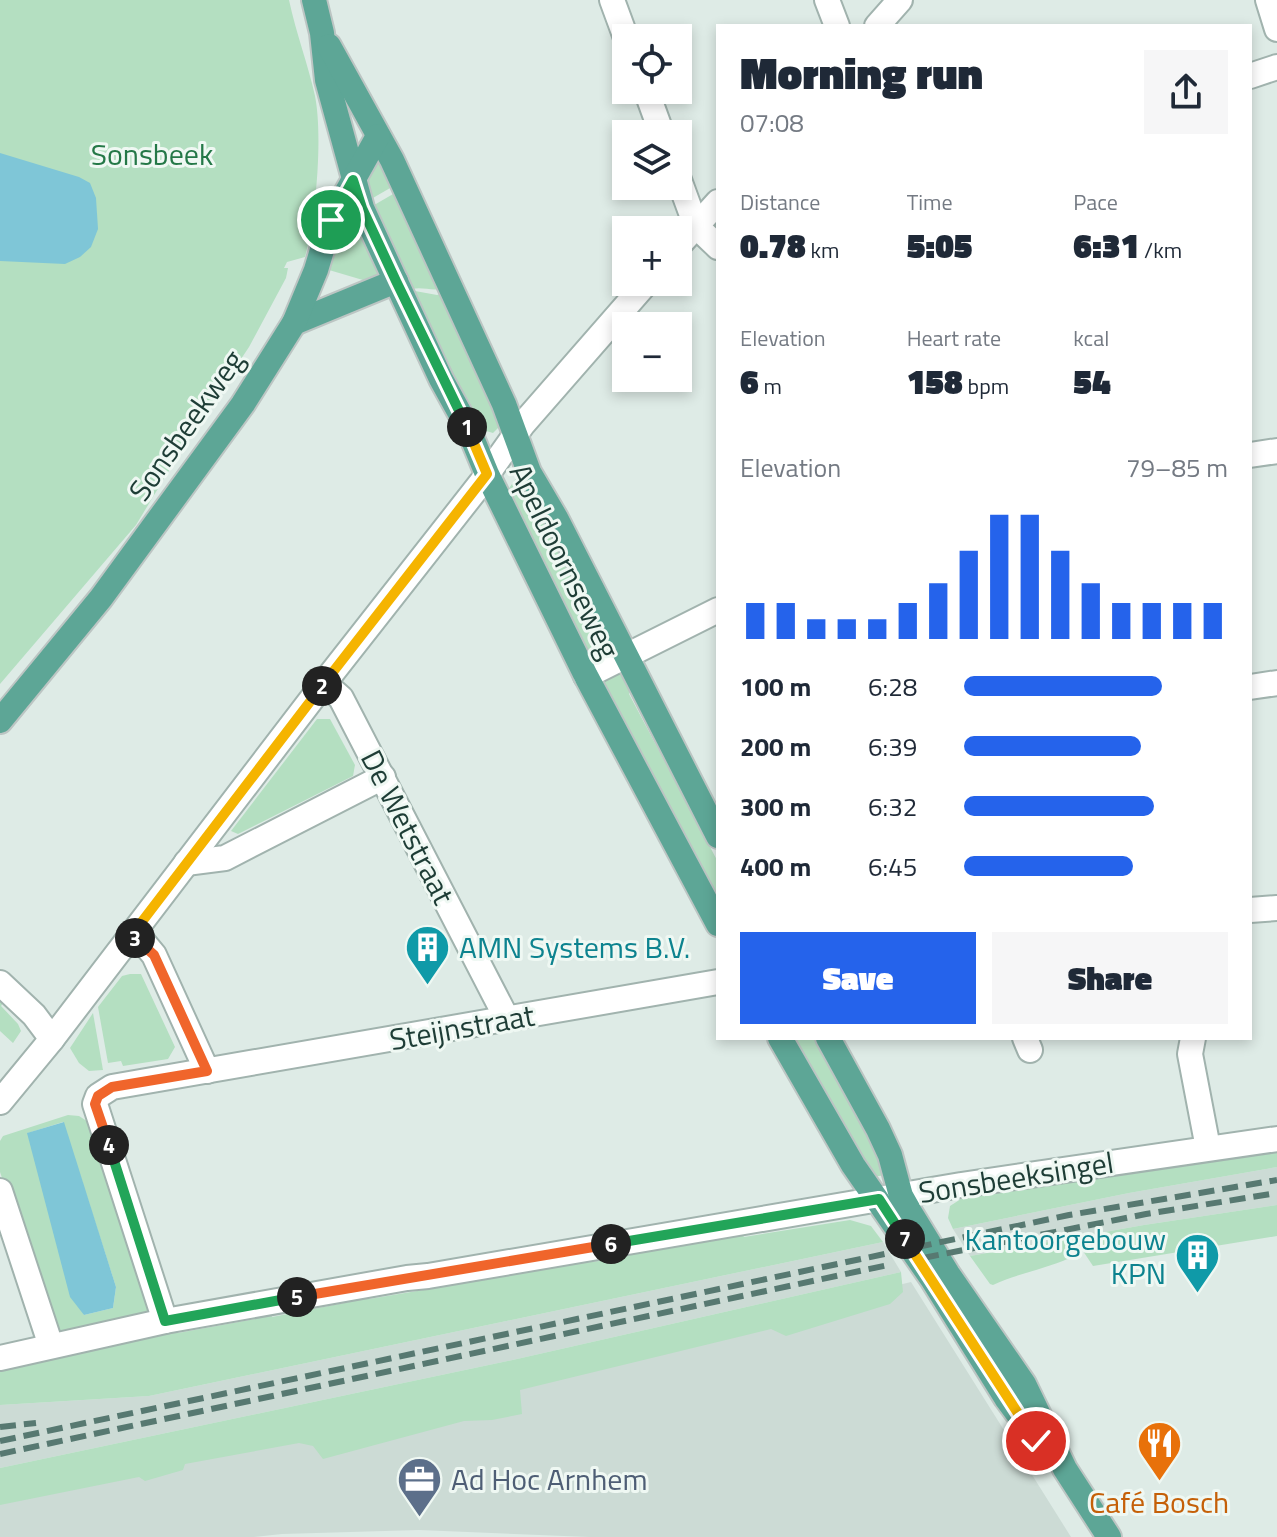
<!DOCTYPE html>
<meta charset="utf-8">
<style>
body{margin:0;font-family:"Titillium Web",sans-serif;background:#f6f6f7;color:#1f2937;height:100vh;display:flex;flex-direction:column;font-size:30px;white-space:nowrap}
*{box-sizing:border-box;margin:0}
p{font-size:26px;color:#747a83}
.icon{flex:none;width:44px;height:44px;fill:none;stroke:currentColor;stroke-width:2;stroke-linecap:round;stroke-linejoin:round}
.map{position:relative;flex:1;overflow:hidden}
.panel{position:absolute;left:716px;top:24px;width:536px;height:1016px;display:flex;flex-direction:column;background:#fff;border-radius:0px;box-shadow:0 4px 12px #0003}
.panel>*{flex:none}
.tools{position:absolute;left:612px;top:24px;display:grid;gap:16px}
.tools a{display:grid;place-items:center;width:80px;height:80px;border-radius:0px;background:#fff;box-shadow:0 4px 12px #0003;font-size:40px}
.pin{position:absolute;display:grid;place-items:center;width:68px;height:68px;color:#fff;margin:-34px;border:4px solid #fff;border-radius:50%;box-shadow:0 2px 8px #0007}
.km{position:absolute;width:40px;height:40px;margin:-20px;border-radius:50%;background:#222;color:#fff;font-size:22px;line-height:40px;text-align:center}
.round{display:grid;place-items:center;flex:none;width:84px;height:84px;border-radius:0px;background:#f6f6f7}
.head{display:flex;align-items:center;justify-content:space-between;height:136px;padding:0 24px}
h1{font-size:44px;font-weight:800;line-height:60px}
.stats{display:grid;grid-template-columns:repeat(3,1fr);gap:12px;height:136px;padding:8px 24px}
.stats div{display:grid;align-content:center}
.stats b{font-size:34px;font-weight:800}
.stats small{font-size:22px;font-weight:400}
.stats p{font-size:22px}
.chart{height:224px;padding:16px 24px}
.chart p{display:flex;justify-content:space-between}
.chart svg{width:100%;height:144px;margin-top:8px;stroke:#2563eb;stroke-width:6}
.primary-button{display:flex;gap:16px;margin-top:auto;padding:16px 24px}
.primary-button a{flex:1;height:92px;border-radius:0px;background:#2563eb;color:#fff;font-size:32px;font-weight:800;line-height:92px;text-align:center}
.primary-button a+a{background:#f6f6f7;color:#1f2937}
ul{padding:0 24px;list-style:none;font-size:26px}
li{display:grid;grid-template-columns:128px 96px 1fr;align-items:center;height:60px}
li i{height:20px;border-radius:10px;background:#2563eb}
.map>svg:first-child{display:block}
</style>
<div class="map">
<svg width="1277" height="1537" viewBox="0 0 1277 1537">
<rect width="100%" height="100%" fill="#deebe6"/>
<g fill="#ccdbd5">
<path d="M1277,1167V1205L1144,1225L970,1256L953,1229L1129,1193Z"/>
<path d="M883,1242L901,1272L517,1359L0,1468V1405L149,1396Z"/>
<path d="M911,1282L1071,1537H589L419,1530L282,1534L254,1537H0V1479L228,1446Z"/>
</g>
<g fill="#b4dfc1" fill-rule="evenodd">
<path d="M0,0H289C296,33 308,64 315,96C323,136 316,218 305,257L287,262L284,268H288L286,278L249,347L191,434L136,525L0,684Z"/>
<path d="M377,150L397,184L366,202L362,180Z"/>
<path d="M400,190L402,211L433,280L442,284L441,289C428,291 419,285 406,291L408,277L383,223L373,218L369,208Z"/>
<path d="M353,218L377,269V279L373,283L329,270L346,226Z"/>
<path d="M415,291L437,295L446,292L445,306L483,390L491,393L501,425L493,433L483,430C471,409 470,391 446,378L450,366L419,301L408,295Z"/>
<path d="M519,474L538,514L552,524L550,535L599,635L609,640C611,654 605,656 592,661L503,497Z"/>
<path d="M616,673L625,675L632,685L629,694L718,862V899L600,687L603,681Z"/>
<path d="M317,719H330L355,765L353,776L238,834L231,831Z"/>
<path d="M130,974H141L175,1047L168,1059L123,1066L121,1061L108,1063L98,1007L122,976Z"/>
<path d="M0,1000L3,1003L1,1006L18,1024L21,1031L13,1043L0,1031Z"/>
<path d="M93,1013L103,1070L89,1071L79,1063L70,1048Z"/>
<path d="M794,1038H814L888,1175L870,1177Z"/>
<path d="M68,1115L79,1116L96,1127L151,1307L144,1317L70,1334L59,1331L51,1324L0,1172V1141L3,1136ZM63,1122L116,1287L113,1308L84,1315L28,1133Z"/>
<path d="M1277,1150V1167L1129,1193L953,1229L948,1218L950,1206L964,1197Z"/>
<path d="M1277,1205V1236L1093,1266L1083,1251C1055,1268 1023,1271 993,1285L990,1284L970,1256L1144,1225Z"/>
<path d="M850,1220L871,1226L883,1242L149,1396L0,1405V1365L166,1327L178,1333L255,1319L254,1313L270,1310L272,1317L349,1302V1296L367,1293L369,1299L447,1286L446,1280L465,1282L539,1270V1263L556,1266L608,1260V1257L742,1234L744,1237Z"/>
<path d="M901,1272L903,1292L890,1304L786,1336L771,1329L520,1390L522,1414L492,1420L464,1421L323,1459L313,1446L299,1443L185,1464L183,1470L145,1481L139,1477L0,1505V1468L517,1359Z"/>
</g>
<g fill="#7fc6d7">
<path d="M0,153L79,177L90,183L96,198L98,229L91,247L80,257L65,264L0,261Z"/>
<path d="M64,1122L116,1287L113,1308L84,1315L70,1297L27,1133Z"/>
</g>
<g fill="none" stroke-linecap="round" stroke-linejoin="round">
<defs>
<g id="minor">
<path d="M612,0L626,38"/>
<path d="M827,0L837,26"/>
<path d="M1268,0L1277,29"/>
<path d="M877,26L900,0"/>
<path d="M1250,76L1277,67"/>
<path d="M646,90L662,134"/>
<path d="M678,177L696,226L718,247"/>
<path d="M678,246L718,202"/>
<path d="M1250,455L1277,451"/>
<path d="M586,676L718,610"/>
<path d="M324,683L341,698L507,1019"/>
<path d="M1250,687L1277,683"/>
<path d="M186,863L225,858L383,777"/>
<path d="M1250,910L1277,908"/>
<path d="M131,936L144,943L154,955L207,1071"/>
<path d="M0,983L34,1015L52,1039"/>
<path d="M1025,1038L1030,1050"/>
<path d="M1193,1038L1190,1054L1208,1148"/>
<path d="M0,1102L52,1039L324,683L481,483L523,424L647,282"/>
<path d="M0,1191L51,1346"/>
<path d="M165,1321L95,1104L98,1096L112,1087L718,982"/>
<path d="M0,1358L165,1321L407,1278L428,1276L961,1185L1277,1139"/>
</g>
<g id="major">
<path d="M314,0L322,33L327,80L362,208L441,379L468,428L487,474L586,676L718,924"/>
<path d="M329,46L392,160L504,404L529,472L556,518L718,836"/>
<path d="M294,323L396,281"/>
<path d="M0,721L101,598L243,404L294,323L316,270L331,220L378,136"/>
<path d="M780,1038L853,1165L932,1279L1006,1398L1043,1448"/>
<path d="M828,1038L878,1129L890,1155L901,1196L910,1212L948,1274L1024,1384L1065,1469L1109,1537"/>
</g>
</defs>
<use href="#minor" stroke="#a1b3ae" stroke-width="28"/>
<use href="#major" stroke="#bcc5c3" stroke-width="28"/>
<use href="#minor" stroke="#fff" stroke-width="24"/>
<use href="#major" stroke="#5da696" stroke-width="24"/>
<g stroke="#577971" stroke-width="6" stroke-dasharray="16 8" stroke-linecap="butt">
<path d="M923,1258L1146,1214L1277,1193"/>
<path d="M0,1427L36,1423"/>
<path d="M0,1441L1069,1215L1277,1180"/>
<path d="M0,1454L888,1265"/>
</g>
</g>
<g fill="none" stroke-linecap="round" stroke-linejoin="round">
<defs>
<path id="split-1" d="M331,220L353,180L362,208L396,281L467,427"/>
<path id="split-2" d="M322,686L487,474L467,427"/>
<path id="split-3" d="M135,938L131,936L322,686"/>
<path id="split-4" d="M109,1145L95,1104L98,1096L112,1087L207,1071L154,955L135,938"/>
<path id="split-5" d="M109,1145L165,1321L297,1297"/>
<path id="split-6" d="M297,1297L611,1244"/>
<path id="split-7" d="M611,1244L879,1199L905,1239"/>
<path id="split-8" d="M905,1239L1036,1441"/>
</defs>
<use href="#split-1" stroke="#fff" stroke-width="16"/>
<use href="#split-2" stroke="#fff" stroke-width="16"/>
<use href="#split-3" stroke="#fff" stroke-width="16"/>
<use href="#split-4" stroke="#fff" stroke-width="16"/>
<use href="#split-5" stroke="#fff" stroke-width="16"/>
<use href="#split-6" stroke="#fff" stroke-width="16"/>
<use href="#split-7" stroke="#fff" stroke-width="16"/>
<use href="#split-8" stroke="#fff" stroke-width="16"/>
<use href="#split-1" stroke="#22a559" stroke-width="10"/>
<use href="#split-2" stroke="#f5b400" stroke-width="10"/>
<use href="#split-3" stroke="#f5b400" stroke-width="10"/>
<use href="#split-4" stroke="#f0652b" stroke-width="10"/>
<use href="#split-5" stroke="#22a559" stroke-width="10"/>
<use href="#split-6" stroke="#f0652b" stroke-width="10"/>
<use href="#split-7" stroke="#22a559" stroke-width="10"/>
<use href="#split-8" stroke="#f5b400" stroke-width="10"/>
</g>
<defs>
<symbol id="building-pin" viewBox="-11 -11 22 30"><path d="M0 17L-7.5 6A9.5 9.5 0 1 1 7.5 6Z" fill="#0f9aa8" stroke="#eff8f3"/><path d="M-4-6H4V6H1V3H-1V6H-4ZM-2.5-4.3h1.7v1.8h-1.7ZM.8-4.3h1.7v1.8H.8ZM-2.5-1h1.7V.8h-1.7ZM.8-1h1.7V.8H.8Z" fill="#fff"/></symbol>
<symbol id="restaurant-pin" viewBox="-11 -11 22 30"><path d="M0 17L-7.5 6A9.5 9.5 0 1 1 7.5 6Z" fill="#e8710a" stroke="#eff8f3"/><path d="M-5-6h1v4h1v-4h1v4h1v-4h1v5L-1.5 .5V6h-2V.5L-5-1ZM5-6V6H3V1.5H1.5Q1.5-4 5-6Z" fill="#fff"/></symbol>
<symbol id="office-pin" viewBox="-11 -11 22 30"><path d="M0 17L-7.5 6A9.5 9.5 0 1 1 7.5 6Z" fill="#5c6f8a" stroke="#eff8f3"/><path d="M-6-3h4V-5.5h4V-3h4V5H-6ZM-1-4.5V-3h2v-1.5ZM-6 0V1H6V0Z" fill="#fff"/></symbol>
</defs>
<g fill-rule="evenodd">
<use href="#building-pin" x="402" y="922" width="51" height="69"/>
<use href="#building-pin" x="1172" y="1230" width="51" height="69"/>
<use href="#restaurant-pin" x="1134" y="1418" width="51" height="69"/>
<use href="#office-pin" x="394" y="1454" width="51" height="69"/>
</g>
<g text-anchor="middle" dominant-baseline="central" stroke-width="6" stroke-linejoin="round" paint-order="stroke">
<g font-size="30" fill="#247847" stroke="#eff8f3">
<text x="152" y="154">Sonsbeek</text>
</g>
<g font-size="30" fill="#1e3d36" stroke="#eff8f3">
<text transform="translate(186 425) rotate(-55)">Sonsbeekweg</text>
<text transform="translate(565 561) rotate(64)">Apeldoornseweg</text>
<text transform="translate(408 827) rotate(63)">De Wetstraat</text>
<text transform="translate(462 1027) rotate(-10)">Steijnstraat</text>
<text transform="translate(1016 1177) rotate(-9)">Sonsbeeksingel</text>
</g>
<g font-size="30" fill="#0d838f" stroke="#eff8f3" text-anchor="start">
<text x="459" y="947">AMN Systems B.V.</text>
<text x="1166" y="1239" text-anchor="end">Kantoorgebouw<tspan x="1166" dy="34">KPN</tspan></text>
</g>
<g font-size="30" fill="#4e5e75" stroke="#eff8f3" text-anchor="start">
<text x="451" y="1479">Ad Hoc Arnhem</text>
</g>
<g font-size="30" fill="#c56008" stroke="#eff8f3">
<text x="1159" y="1502">Café Bosch</text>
</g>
</g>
</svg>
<div class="tools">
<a><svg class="icon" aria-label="locate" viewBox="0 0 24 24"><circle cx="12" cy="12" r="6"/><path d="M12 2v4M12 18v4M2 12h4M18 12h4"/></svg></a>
<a><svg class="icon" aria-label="layers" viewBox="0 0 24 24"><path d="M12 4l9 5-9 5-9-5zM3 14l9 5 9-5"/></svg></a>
<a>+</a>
<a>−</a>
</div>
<div class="pin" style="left:331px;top:220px;background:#1e9e55"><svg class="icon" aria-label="arrive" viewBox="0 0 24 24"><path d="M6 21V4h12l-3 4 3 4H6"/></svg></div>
<div class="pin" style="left:1036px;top:1441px;background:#d93025"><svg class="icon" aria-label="check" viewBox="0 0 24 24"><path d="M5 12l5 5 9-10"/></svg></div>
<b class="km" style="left:467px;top:427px">1</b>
<b class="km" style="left:322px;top:686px">2</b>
<b class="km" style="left:135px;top:938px">3</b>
<b class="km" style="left:109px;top:1145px">4</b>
<b class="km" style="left:297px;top:1297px">5</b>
<b class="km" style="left:611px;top:1244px">6</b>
<b class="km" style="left:905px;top:1239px">7</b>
<section class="panel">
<div class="head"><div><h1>Morning run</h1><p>07:08</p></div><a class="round"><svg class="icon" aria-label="share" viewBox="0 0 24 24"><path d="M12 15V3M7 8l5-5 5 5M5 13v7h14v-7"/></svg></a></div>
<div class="stats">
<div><p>Distance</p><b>0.78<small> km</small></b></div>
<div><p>Time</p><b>5:05</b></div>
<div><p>Pace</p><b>6:31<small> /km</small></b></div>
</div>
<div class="stats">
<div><p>Elevation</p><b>6<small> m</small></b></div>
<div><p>Heart rate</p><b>158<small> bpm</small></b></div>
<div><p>kcal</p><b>54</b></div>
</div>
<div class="chart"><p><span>Elevation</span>79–85 m</p>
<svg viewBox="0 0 160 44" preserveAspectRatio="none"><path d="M5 44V33M15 44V33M25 44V38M35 44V38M45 44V38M55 44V33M65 44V27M75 44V17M85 44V6M95 44V6M105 44V17M115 44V27M125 44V33M135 44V33M145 44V33M155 44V33"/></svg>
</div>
<ul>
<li><b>100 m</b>6:28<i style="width:75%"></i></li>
<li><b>200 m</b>6:39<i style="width:67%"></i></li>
<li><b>300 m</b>6:32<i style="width:72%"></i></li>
<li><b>400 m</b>6:45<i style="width:64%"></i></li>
</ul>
<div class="primary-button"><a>Save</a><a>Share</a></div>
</section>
</div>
